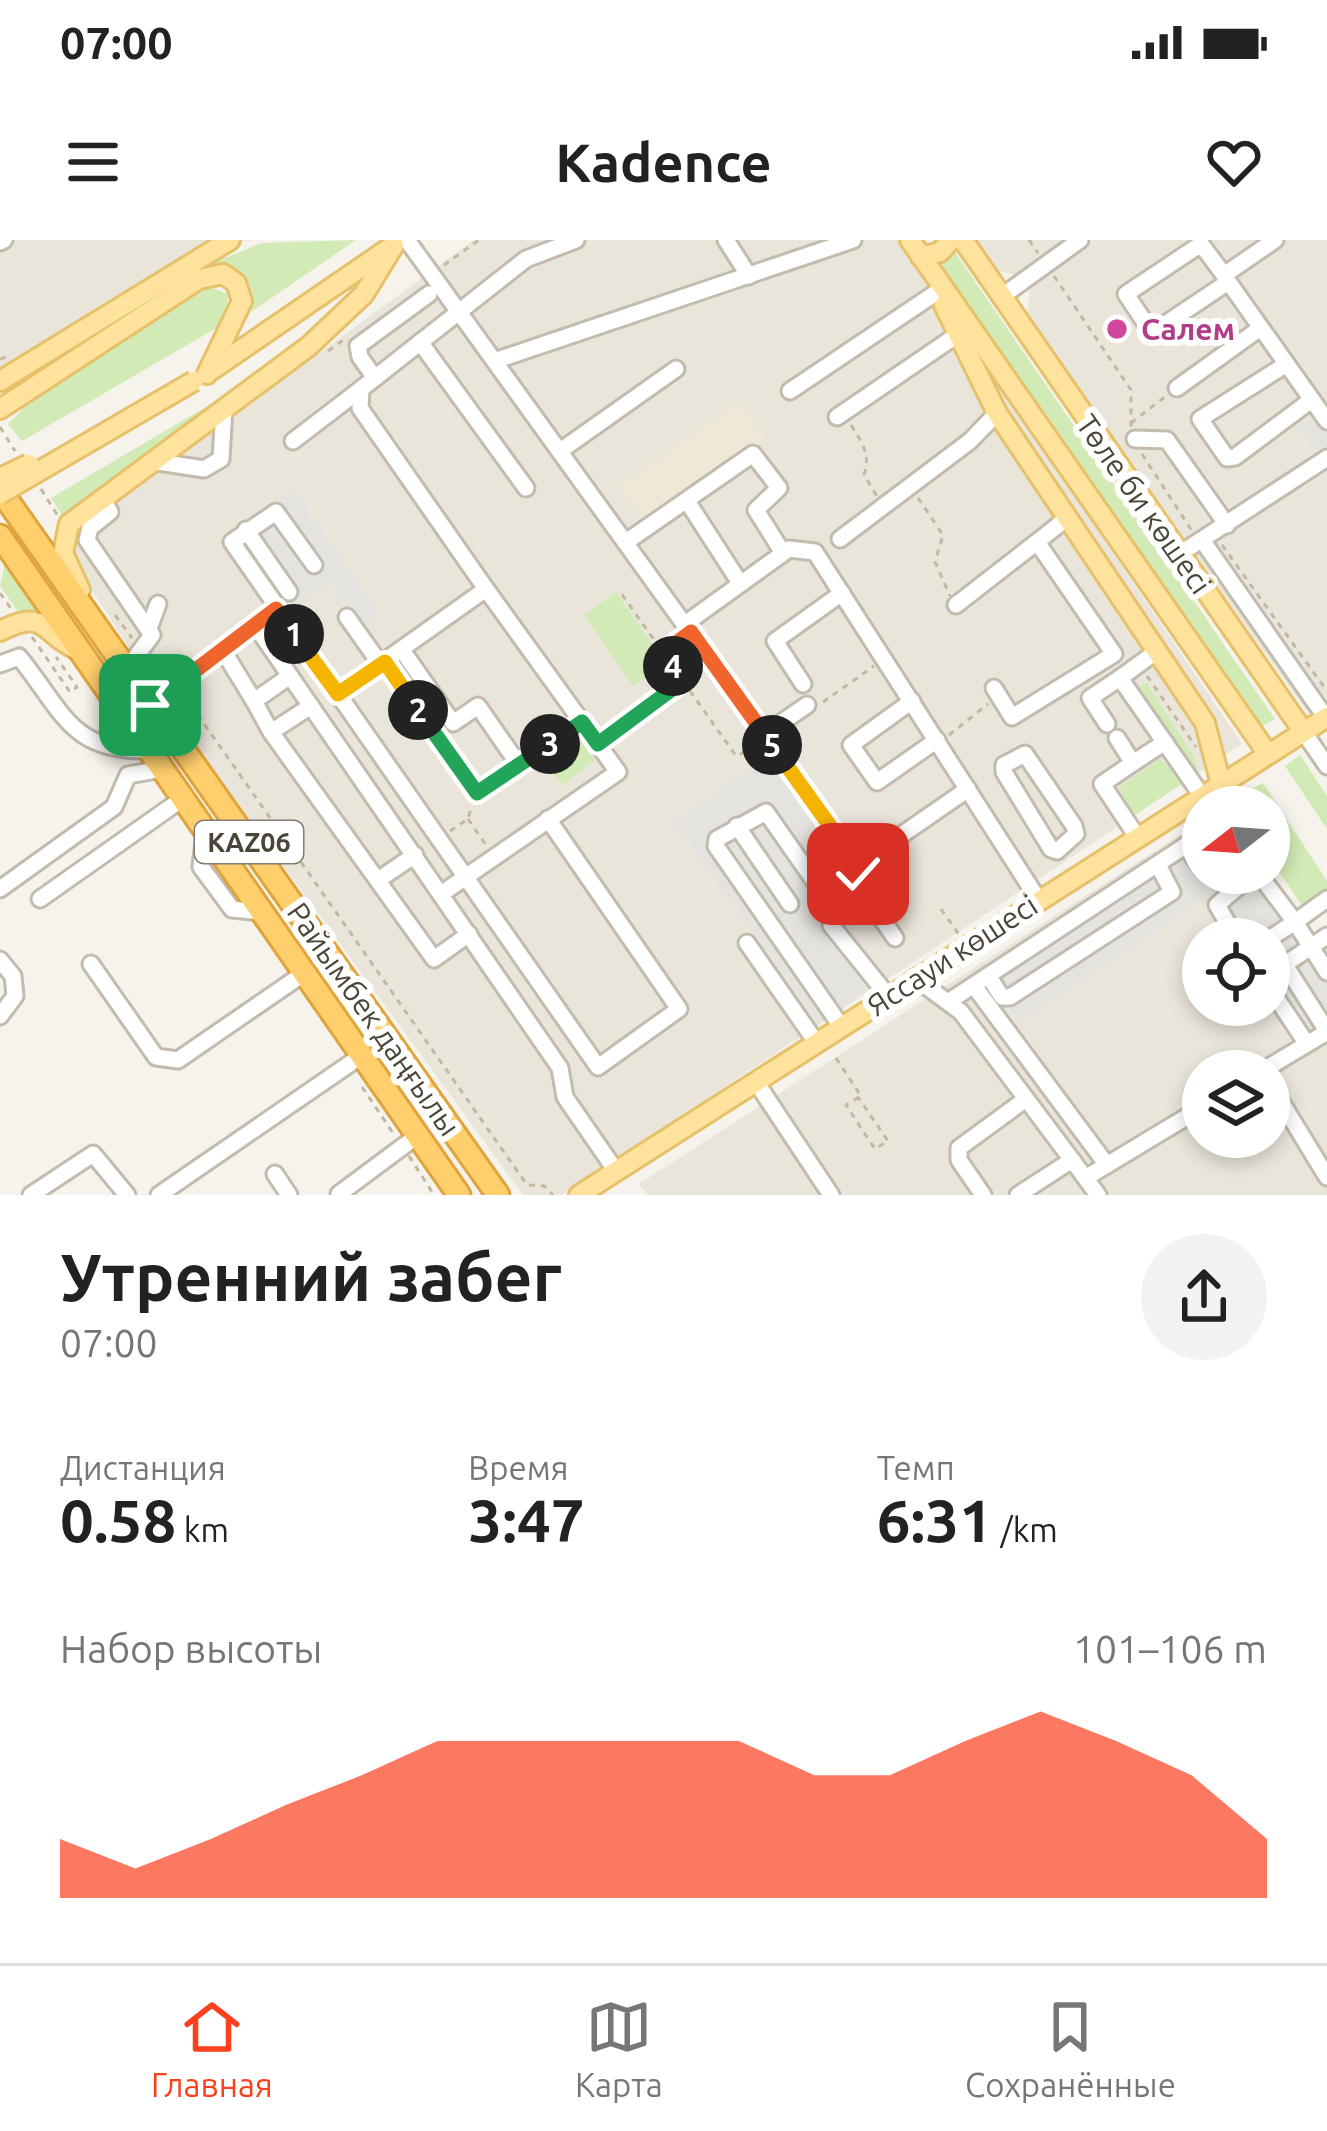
<!DOCTYPE html>
<html lang="ru">
<meta charset="utf-8">
<style>
body{margin:0;font-family:Ubuntu,sans-serif;background:#f2f2f2;color:#222;height:100vh;display:flex;flex-direction:column;font-size:45px;white-space:nowrap}
*{box-sizing:border-box;margin:0}
p{font-size:39px;color:#767676}
.icon{flex:none;width:66px;height:66px;fill:none;stroke:currentColor;stroke-width:2;stroke-linecap:round;stroke-linejoin:round}
.map{position:relative;height:955px;overflow:hidden}
.details{display:flex;flex-direction:column;background:#fff;flex:1}
.details>*{flex:none}
.needle{width:78px;rotate:253deg}
.controls{position:absolute;left:1182px;top:546px;display:grid;gap:24px}
.controls a{display:grid;place-items:center;width:108px;height:108px;border-radius:50%;background:#fff;box-shadow:0 6px 18px #0003;font-size:60px}
.pin{position:absolute;display:grid;place-items:center;width:102px;height:102px;color:#fff;margin:-51px;border-radius:24px;box-shadow:0 6px 18px #0006}
.km{position:absolute;width:60px;height:60px;margin:-30px;border-radius:50%;background:#222;color:#fff;font-size:33px;line-height:60px;text-align:center}
.round{display:grid;place-items:center;flex:none;width:126px;height:126px;border-radius:63px;background:#f2f2f2}
.overview{display:flex;align-items:center;justify-content:space-between;height:204px;padding:0 60px}
h1{font-size:66px;font-weight:600;line-height:90px}
.stats{display:grid;grid-template-columns:repeat(3,1fr);gap:18px;height:204px;padding:12px 60px}
.stats div{display:grid;align-content:center}
.stats b{font-size:60px;font-weight:600}
.stats small{font-size:33px;font-weight:400}
.stats p{font-size:33px}
.chart{height:336px;padding:24px 60px}
.chart p{display:flex;justify-content:space-between}
.chart svg{width:100%;height:216px;margin-top:12px;fill:#fc3f1d;opacity:.7}
.status{display:flex;justify-content:space-between;align-items:center;height:84px;padding:0 60px;background:#fff;direction:ltr}
.status svg{height:33px;fill:currentColor}
header{display:flex;justify-content:space-between;align-items:center;height:156px;padding:0 60px;background:#fff;font-size:54px;font-weight:600}
.tabs{display:flex;justify-content:space-around;align-items:center;height:168px;border-top:3px solid #e0e0e0;background:#fff;font-size:33px;color:#767676}
.tabs a{display:grid;justify-items:center;gap:6px}
.tabs .selected{color:#fc3f1d}
.map>svg:first-child{display:block}
</style>
<div class="status"><b>07:00</b><svg viewBox="0 0 49 12"><path d="M0 12V9h3v3zM5 12V6h3v6zM10 12V3h3v9zM15 12V0h3v12zM26 1h20v11H26zM47 4h2v5h-2z"/></svg></div>
<header><svg class="icon" aria-label="menu" viewBox="0 0 24 24"><path d="M4 6h16M4 12h16M4 18h16"/></svg>Kadence<svg class="icon" aria-label="heart" viewBox="0 0 24 24"><path d="M12 20l-8-8c-3-5 5-10 8-4 3-6 11-1 8 4z"/></svg></header>
<div class="map">
<svg width="1327" height="955" viewBox="0 0 1327 955">
<rect width="100%" height="100%" fill="#f6f3ec"/>
<g fill="#eae5da" fill-rule="evenodd">
<path d="M0,0H256L232,2L0,143Z"/>
<path d="M474,0H902L1242,504L562,955H523L162,459L61,302Z"/>
<path d="M971,0H1065L1015,35L994,30Z"/>
<path d="M1093,0H1327V468L1305,469L1026,79L1031,44Z"/>
<path d="M1203,580V633L1327,754V955H648L639,944ZM1203,699H1269V765H1203ZM1203,831H1269V897H1203Z"/>
</g>
<path fill="#efe8d6" d="M739,161L766,199L646,284L620,246Z"/>
<g fill="#d2eab5">
<path d="M356,0L251,72C260,44 239,27 213,23L261,3Z"/>
<path d="M952,8L1275,479L1258,489L935,20Z"/>
<path d="M207,46L228,54L225,83L22,201L8,184L38,154Z"/>
<path d="M267,131L64,279L51,258Z"/>
<path d="M5,323L43,378L21,376L0,346Z"/>
<path d="M616,352L665,423L633,446L584,375Z"/>
<path d="M1146,442L1194,517L1198,533L1139,447Z"/>
<path d="M576,494L595,520L562,545L542,520Z"/>
<path d="M1300,515L1327,556V589L1285,526Z"/>
<path d="M1160,519L1183,543L1133,576L1119,547Z"/>
<path d="M1263,543L1327,641V659L1307,673L1269,617V567H1235L1231,560Z"/>
</g>
<g fill="#e5e3e0">
<path d="M1327,167V209L1319,215L1298,187Z"/>
<path d="M293,250L379,376L362,388L330,342L290,369L236,290Z"/>
<path d="M770,515L848,625L831,638L842,654L833,661L885,736L819,782L674,583Z"/>
<path d="M1203,609V633L1269,632L1327,722V790L1306,803L1269,748V699H1236L1206,656L1018,783L987,741Z"/>
</g>
<g fill="none" stroke-linecap="round" stroke-linejoin="round">
<defs>
<g id="minor">
<path d="M407,0L858,625L862,650L895,698"/>
<path d="M726,0L749,36"/>
<path d="M0,2L4,0"/>
<path d="M1225,37L1327,181"/>
<path d="M1228,42L1152,93L1126,54L1201,4L1224,35L1275,0"/>
<path d="M1001,57L1080,0"/>
<path d="M420,102L526,248"/>
<path d="M497,120L853,0"/>
<path d="M1285,125L1200,179L1227,218L1235,217L1310,161"/>
<path d="M375,138L360,117L358,106L429,54"/>
<path d="M1177,148L1259,89"/>
<path d="M790,151L937,52"/>
<path d="M837,177L957,95"/>
<path d="M1135,199L1167,200L1227,285"/>
<path d="M293,201L361,149"/>
<path d="M560,211L676,129"/>
<path d="M152,221L204,229L221,219L224,169"/>
<path d="M102,258L110,272L90,288L87,300L152,395L126,430"/>
<path d="M687,261L740,343"/>
<path d="M246,290L289,352"/>
<path d="M840,299L970,201L997,173"/>
<path d="M1202,300L1326,478"/>
<path d="M626,302L753,214L779,248L756,270L783,313"/>
<path d="M1178,315L1327,218"/>
<path d="M314,325L276,272L232,302L338,454L486,349L360,168L361,149L526,19L576,0"/>
<path d="M956,365L1037,302"/>
<path d="M347,377L381,425"/>
<path d="M685,384L789,309L815,312L1038,659"/>
<path d="M255,385L560,828L565,857L616,931"/>
<path d="M149,388L158,364"/>
<path d="M402,410L453,483L478,466L519,525"/>
<path d="M1157,411L1120,438L1202,556"/>
<path d="M224,412L254,461"/>
<path d="M385,422L477,553L582,482"/>
<path d="M0,424L19,417C64,472 70,512 149,510"/>
<path d="M290,436L254,461L271,492L311,466"/>
<path d="M803,444L775,401L842,353"/>
<path d="M994,448L1012,477L1114,414L1037,302L1067,278"/>
<path d="M338,454L598,827L679,769L548,579"/>
<path d="M912,461L851,505L877,542L937,500"/>
<path d="M150,465L276,369"/>
<path d="M1107,484L1090,458L1120,438"/>
<path d="M1303,491L1327,526"/>
<path d="M271,492L434,719L469,694"/>
<path d="M765,494L807,465"/>
<path d="M1117,498L1133,523L1102,544L1138,598"/>
<path d="M1025,514L1074,586L1076,594L1057,611L1051,609L1004,532V525Z"/>
<path d="M1133,523L1165,502"/>
<path d="M737,586L790,664"/>
<path d="M205,593L201,627L232,669L261,672"/>
<path d="M1185,606L1203,629"/>
<path d="M858,625L968,549"/>
<path d="M1258,633L1295,682L1269,699"/>
<path d="M378,640L415,615"/>
<path d="M815,642L766,572L717,599L716,606L841,786"/>
<path d="M0,649L114,567L128,535L162,529"/>
<path d="M441,654L618,532L486,349"/>
<path d="M40,659L182,559"/>
<path d="M1327,659L1295,682L1327,732"/>
<path d="M831,685L888,756"/>
<path d="M1237,699L1217,665L1254,633"/>
<path d="M747,703L816,802"/>
<path d="M0,720L13,736L15,756L0,776"/>
<path d="M91,724L156,817L178,820L303,734"/>
<path d="M1285,725L1327,791"/>
<path d="M1269,735L1327,696"/>
<path d="M989,737L1002,757H1010L1172,652L1158,625"/>
<path d="M915,738L961,772L1072,920"/>
<path d="M974,746L1107,925"/>
<path d="M1269,747L1307,804"/>
<path d="M948,762L1203,594"/>
<path d="M1262,831L1327,792"/>
<path d="M756,842L831,955"/>
<path d="M1269,842L1327,937"/>
<path d="M275,934L289,955"/>
<path d="M1087,937L1203,867"/>
<path d="M339,954L417,896"/>
<path d="M31,955L93,914L127,955"/>
<path d="M159,955L361,816"/>
<path d="M983,955L959,920V908L1026,859"/>
<path d="M1018,955L1072,920L1098,955"/>
</g>
<g id="major">
<path d="M910,0L1268,514"/>
<path d="M963,0L1303,491"/>
<path d="M921,17L940,12L951,0"/>
<path d="M944,65L997,173L1205,483L1221,544"/>
<path d="M213,129L388,9"/>
<path d="M0,141L230,0"/>
<path d="M0,169L199,39L223,34L236,43L242,61L207,134"/>
<path d="M80,350L63,313L69,284L309,106L364,54L394,5"/>
<path d="M0,391C47,367 41,394 78,410"/>
<path d="M579,955L1327,477"/>
</g>
<g id="highway">
<path d="M0,250L498,955"/>
<path d="M0,296L459,955"/>
</g>
</defs>
<use href="#minor" stroke="#c2bbae" stroke-width="21"/>
<use href="#major" stroke="#e6c16a" stroke-width="24"/>
<use href="#highway" stroke="#e0a43c" stroke-width="27"/>
<g stroke="#c4b79f" stroke-width="3" stroke-dasharray="6 6" stroke-linecap="butt">
<path d="M1029,0L1038,13"/>
<path d="M444,25L479,0"/>
<path d="M1054,36L1131,150V188"/>
<path d="M328,111L345,99"/>
<path d="M0,119L10,116"/>
<path d="M1131,183L1166,156"/>
<path d="M851,185C862,203 871,214 864,235L877,256"/>
<path d="M0,187L15,211"/>
<path d="M1142,214L1192,291"/>
<path d="M41,249L58,276"/>
<path d="M918,258L943,295L935,322L950,356"/>
<path d="M1222,305L1327,451"/>
<path d="M0,353L12,370"/>
<path d="M115,375L132,398"/>
<path d="M32,397L70,452L77,447L56,417"/>
<path d="M157,415L168,432"/>
<path d="M1147,436L1196,507"/>
<path d="M683,441L736,516L756,508"/>
<path d="M184,455L527,945L544,946L553,955"/>
<path d="M823,462L874,426"/>
<path d="M949,495L988,464"/>
<path d="M609,496L683,441L621,353"/>
<path d="M468,579L486,605"/>
<path d="M450,591L468,579L471,568"/>
<path d="M941,669L960,696"/>
<path d="M836,818L861,856L846,865L875,909L888,901L858,857"/>
<path d="M362,847L393,893"/>
<path d="M409,916L434,955"/>
</g>
<use href="#minor" stroke="#fff" stroke-width="15"/>
<use href="#major" stroke="#ffe39c" stroke-width="18"/>
<use href="#highway" stroke="#ffcf6e" stroke-width="21"/>
<defs>
<g id="major-bridge">
<path d="M0,238L29,224"/>
<path d="M0,254L194,141"/>
</g>
</defs>
<use href="#major-bridge" stroke="#e6c16a" stroke-width="24" stroke-linecap="butt"/>
<use href="#major-bridge" stroke="#ffe39c" stroke-width="18"/>
</g>
<g fill="none" stroke-linecap="round" stroke-linejoin="round">
<defs>
<path id="split-1" d="M150,465L276,369L294,394"/>
<path id="split-2" d="M294,394L338,454L385,422L418,470"/>
<path id="split-3" d="M418,470L477,553L550,504"/>
<path id="split-4" d="M550,504L582,482L598,504L683,441L673,426"/>
<path id="split-5" d="M673,426L664,412L691,392L772,505"/>
<path id="split-6" d="M772,505L858,625V634"/>
</defs>
<use href="#split-1" stroke="#fff" stroke-width="24"/>
<use href="#split-2" stroke="#fff" stroke-width="24"/>
<use href="#split-3" stroke="#fff" stroke-width="24"/>
<use href="#split-4" stroke="#fff" stroke-width="24"/>
<use href="#split-5" stroke="#fff" stroke-width="24"/>
<use href="#split-6" stroke="#fff" stroke-width="24"/>
<use href="#split-1" stroke="#f0652b" stroke-width="15"/>
<use href="#split-2" stroke="#f5b400" stroke-width="15"/>
<use href="#split-3" stroke="#22a559" stroke-width="15"/>
<use href="#split-4" stroke="#22a559" stroke-width="15"/>
<use href="#split-5" stroke="#f0652b" stroke-width="15"/>
<use href="#split-6" stroke="#f5b400" stroke-width="15"/>
</g>
<circle fill="#d1479c" stroke="#fff" stroke-width="4.5" cx="1117" cy="89" r="12"/>
<g text-anchor="middle" dominant-baseline="central" stroke-width="12" stroke-linejoin="round" paint-order="stroke">
<rect fill="#fff" stroke="#817c74" stroke-width="3" x="195" y="581" width="108" height="42" rx="9"/>
<g font-size="27" font-weight="bold" fill="#4b4439">
<text x="249" y="602">KАZ06</text>
</g>
<g font-size="30" font-weight="bold" fill="#b23c85" stroke="#fff" text-anchor="start">
<text x="1141" y="89">Салем</text>
</g>
<g font-size="30" fill="#4b4439" stroke="#fff">
<text transform="translate(1144 264) rotate(55)">Төле би көшесі</text>
<text transform="translate(952 715) rotate(-33)">Яссауи көшесі</text>
<text transform="translate(374 779) rotate(55)">Райымбек даңғылы</text>
</g>
</g>
</svg>
<div class="controls">
<a><svg class="needle" viewBox="-14 -14 28 28"><path d="M0-13l5 13h-10z" fill="#e53935"/><path d="M0 13l5-13h-10z" fill="#767676"/></svg></a>
<a><svg class="icon" aria-label="locate" viewBox="0 0 24 24"><circle cx="12" cy="12" r="6"/><path d="M12 2v4M12 18v4M2 12h4M18 12h4"/></svg></a>
<a><svg class="icon" aria-label="layers" viewBox="0 0 24 24"><path d="M12 4l9 5-9 5-9-5zM3 14l9 5 9-5"/></svg></a>
</div>
<div class="pin" style="left:150px;top:465px;background:#1e9e55"><svg class="icon" aria-label="arrive" viewBox="0 0 24 24"><path d="M6 21V4h12l-3 4 3 4H6"/></svg></div>
<div class="pin" style="left:858px;top:634px;background:#d93025"><svg class="icon" aria-label="check" viewBox="0 0 24 24"><path d="M5 12l5 5 9-10"/></svg></div>
<b class="km" style="left:294px;top:394px">1</b>
<b class="km" style="left:418px;top:470px">2</b>
<b class="km" style="left:550px;top:504px">3</b>
<b class="km" style="left:673px;top:426px">4</b>
<b class="km" style="left:772px;top:505px">5</b>
</div>
<section class="details">
<div class="overview"><div><h1>Утренний забег</h1><p>07:00</p></div><a class="round"><svg class="icon" aria-label="share" viewBox="0 0 24 24"><path d="M12 15V3M7 8l5-5 5 5M5 13v7h14v-7"/></svg></a></div>
<div class="stats">
<div><p>Дистанция</p><b>0.58<small> km</small></b></div>
<div><p>Время</p><b>3:47</b></div>
<div><p>Темп</p><b>6:31<small> /km</small></b></div>
</div>
<div class="chart"><p><span>Набор высоты</span>101–106 m</p>
<svg viewBox="0 0 160 44" preserveAspectRatio="none"><path d="M0 44V32L10 38L20 32L30 25L40 19L50 12L60 12L70 12L80 12L90 12L100 19L110 19L120 12L130 6L140 12L150 19L160 32V44z"/></svg>
</div>
</section>
<nav class="tabs">
<a class="selected"><svg class="icon" aria-label="home" viewBox="0 0 24 24"><path d="M3 11l9-7 9 7M6 9v11h12V9"/></svg>Главная</a>
<a><svg class="icon" aria-label="map" viewBox="0 0 24 24"><path d="M3 6l6-2 6 2 6-2v14l-6 2-6-2-6 2zM9 4v14M15 6v14"/></svg>Карта</a>
<a><svg class="icon" aria-label="saved" viewBox="0 0 24 24"><path d="M7 4h10v16l-5-4-5 4z"/></svg>Сохранённые</a>
</nav>
